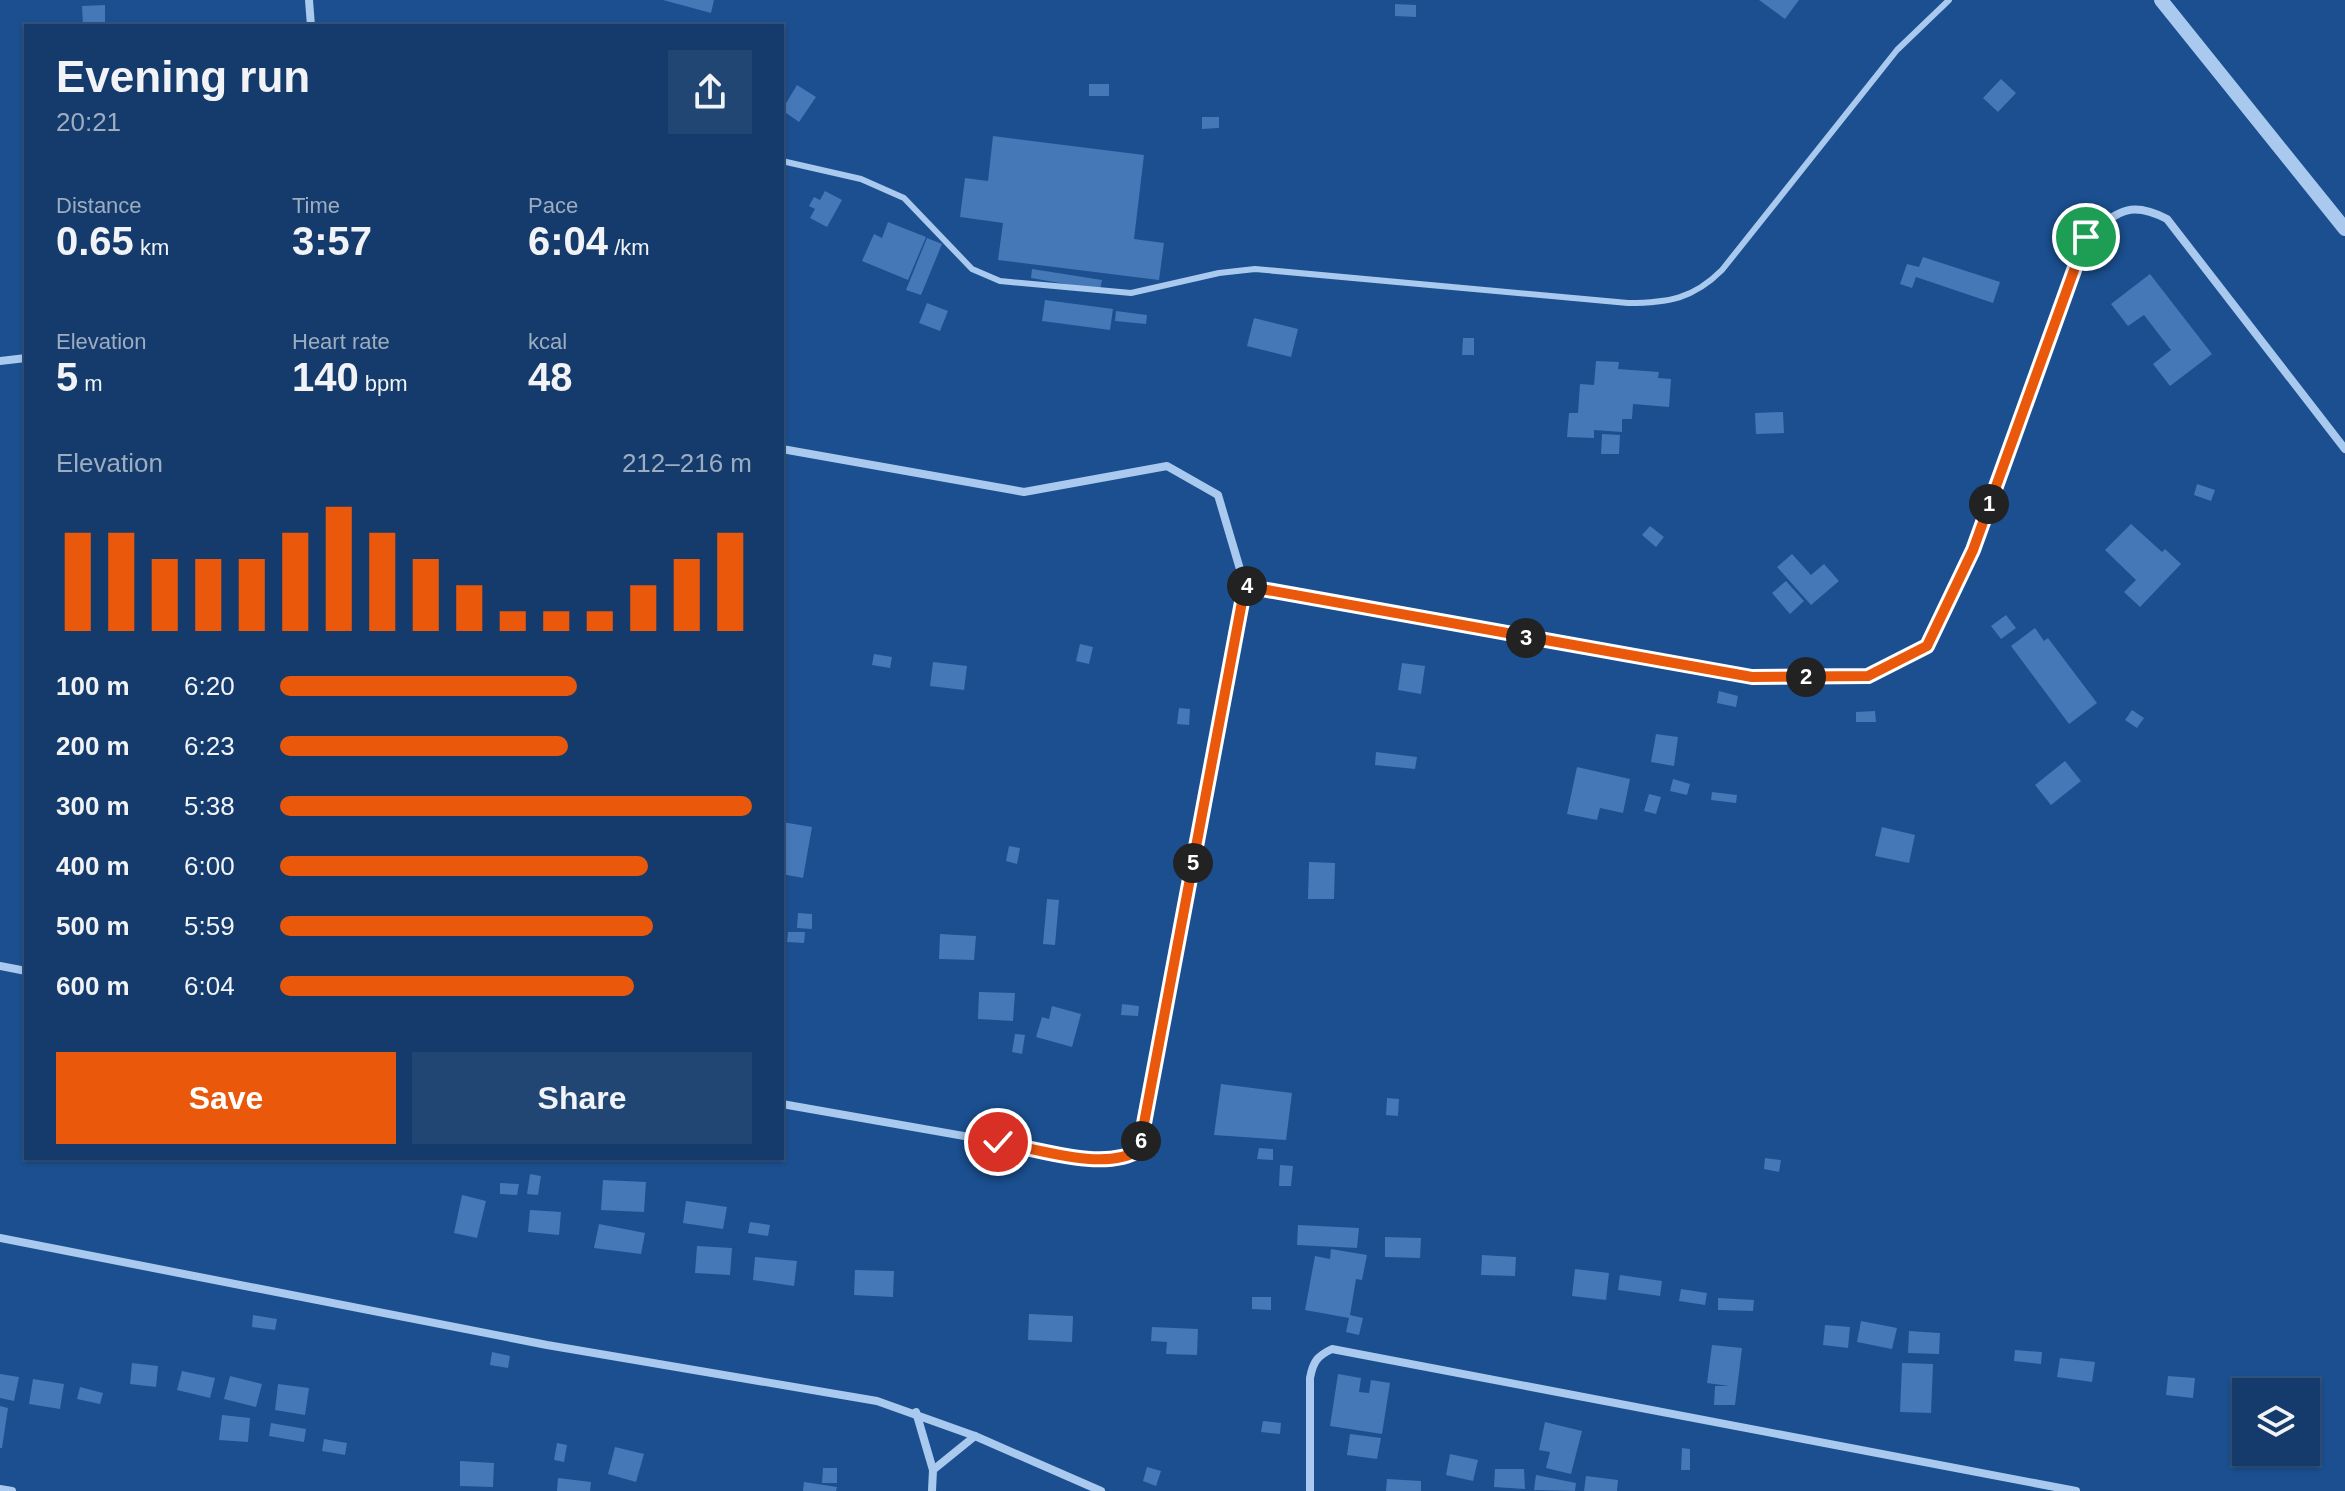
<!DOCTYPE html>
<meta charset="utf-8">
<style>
body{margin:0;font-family:Arial,sans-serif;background:#214673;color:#f1f3f6;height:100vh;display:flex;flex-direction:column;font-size:30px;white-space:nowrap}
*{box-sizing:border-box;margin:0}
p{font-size:26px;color:#9dadc1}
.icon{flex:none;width:44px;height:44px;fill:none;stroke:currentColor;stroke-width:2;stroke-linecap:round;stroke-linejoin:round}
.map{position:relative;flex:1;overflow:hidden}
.sheet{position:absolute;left:24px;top:24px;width:760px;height:1136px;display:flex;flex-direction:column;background:#143b6b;border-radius:0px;box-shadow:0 2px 6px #0004,0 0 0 2px #33557e}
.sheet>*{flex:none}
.tools{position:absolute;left:2232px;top:1378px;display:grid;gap:16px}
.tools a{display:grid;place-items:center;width:88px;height:88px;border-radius:0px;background:#143b6b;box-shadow:0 2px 6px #0004,0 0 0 2px #33557e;font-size:40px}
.pin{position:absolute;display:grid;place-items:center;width:68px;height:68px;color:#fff;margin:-34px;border:4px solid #fff;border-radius:50%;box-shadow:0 2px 8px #0007}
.km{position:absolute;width:40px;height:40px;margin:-20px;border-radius:50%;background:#222;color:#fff;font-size:22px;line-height:40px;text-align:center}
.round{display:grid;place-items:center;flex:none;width:84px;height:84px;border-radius:0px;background:#214673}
.headline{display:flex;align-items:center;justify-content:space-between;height:136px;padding:0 32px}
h1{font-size:44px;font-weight:700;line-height:60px}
.metrics{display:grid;grid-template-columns:repeat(3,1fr);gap:12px;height:136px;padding:8px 32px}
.metrics div{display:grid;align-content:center}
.metrics b{font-size:40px;font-weight:700}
.metrics small{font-size:22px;font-weight:400}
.metrics p{font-size:22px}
.chart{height:224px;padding:16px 32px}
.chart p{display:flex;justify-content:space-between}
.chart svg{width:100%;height:144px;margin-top:8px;stroke:#ea580c;stroke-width:6}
.action{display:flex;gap:16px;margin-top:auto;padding:16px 32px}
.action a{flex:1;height:92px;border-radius:0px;background:#ea580c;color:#fff;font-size:32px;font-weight:700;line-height:92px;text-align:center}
.action a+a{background:#214673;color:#f1f3f6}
ul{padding:0 32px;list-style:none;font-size:26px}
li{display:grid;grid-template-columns:128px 96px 1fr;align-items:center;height:60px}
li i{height:20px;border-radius:10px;background:#ea580c}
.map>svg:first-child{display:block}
</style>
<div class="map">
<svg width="2345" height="1491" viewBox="0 0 2345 1491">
<rect width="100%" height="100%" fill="#1b4f8f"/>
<g fill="#4478b7">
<path d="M663,0H714L711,13Z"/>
<path d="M1759,0H1799L1785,19Z"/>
<path d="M1395,4L1416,5V17L1395,16Z"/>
<path d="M105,5V26H83L82,6Z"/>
<path d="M2001,79L2016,93L1998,112L1983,98Z"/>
<rect x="1089" y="84" width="20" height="12"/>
<path d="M797,85L816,97L799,122L782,110Z"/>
<path d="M1202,117H1219V128L1202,129Z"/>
<path d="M993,136L1144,155L1134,239L1164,243L1159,280L998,260L1003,223L960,217L965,178L988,181Z"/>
<path d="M825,191L842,200L827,227L810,218L815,209L809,206L814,197L820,200Z"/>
<path d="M888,222L926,237L908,280L862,261L874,234L882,238Z"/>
<path d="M927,238L942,244L921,295L906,290Z"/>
<path d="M1923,257L2000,282L1993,303L1916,277L1912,288L1900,284L1907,264L1919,267Z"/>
<path d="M1032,269L1102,280L1100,290L1031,278Z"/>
<path d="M2150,274L2212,354L2170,386L2153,364L2171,350L2144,315L2128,326L2111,304Z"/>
<path d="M1045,300L1113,309L1110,330L1042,321Z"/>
<path d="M927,303L948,311L940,331L919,323Z"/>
<path d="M1116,311L1147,315L1146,324L1115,321Z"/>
<path d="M1254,318L1298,329L1291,357L1247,346Z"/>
<path d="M1463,338H1474V355H1462Z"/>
<path d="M1596,361L1619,362L1618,369L1659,372L1658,378L1671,379L1669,407L1633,404L1632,419H1622V432L1594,430V438L1567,437L1569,413H1578L1580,384L1594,385Z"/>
<path d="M1783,412L1784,433L1756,434L1755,413Z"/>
<path d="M1602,434L1620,435L1619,454H1601Z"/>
<path d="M2197,484L2215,490L2211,501L2194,495Z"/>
<path d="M2131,524L2162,552L2165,549L2181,564L2140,607L2124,592L2136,580L2105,550Z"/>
<path d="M1650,526L1664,537L1656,547L1642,535Z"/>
<path d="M1792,554L1811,575L1824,564L1839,581L1811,605L1777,567Z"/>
<path d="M1786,581L1804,601L1790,614L1772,593Z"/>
<path d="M2006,615L2016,628L2001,639L1991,626Z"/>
<path d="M2035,628L2044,641L2048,638L2097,703L2069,724L2011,646Z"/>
<path d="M1080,644L1093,647L1089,664L1076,661Z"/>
<path d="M874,654L892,657L890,668L872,665Z"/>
<path d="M933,662L967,666L964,690L930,686Z"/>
<path d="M1402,663L1425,666L1421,694L1398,690Z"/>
<path d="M1719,691L1738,696L1736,707L1717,703Z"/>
<path d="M1179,708L1190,709L1189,725L1177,724Z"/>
<path d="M2132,710L2144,718L2137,728L2125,720Z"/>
<path d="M1875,711L1876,722H1856V712Z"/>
<path d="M1656,734L1678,737L1674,766L1651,762Z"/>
<path d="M1376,752L1417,757L1415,769L1375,765Z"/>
<path d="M2065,761L2081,781L2051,805L2035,785Z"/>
<path d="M1577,767L1630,779L1623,813L1600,808L1597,820L1567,814Z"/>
<path d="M1673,779L1690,784L1687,795L1670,791Z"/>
<path d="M1712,792L1737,795L1736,803L1711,800Z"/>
<path d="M1649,794L1661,797L1656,814L1644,811Z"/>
<path d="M782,822L812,827L803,878L782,874Z"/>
<path d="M1882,827L1915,835L1909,863L1875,856Z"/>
<path d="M1009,846L1020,848L1017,864L1006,861Z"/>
<path d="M1309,862L1335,863L1334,899H1308Z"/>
<path d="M1047,899L1059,900L1055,945L1043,944Z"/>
<path d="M798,913L812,914V929L797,928Z"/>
<path d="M788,932H805L804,943L787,942Z"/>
<path d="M940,934L976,936L974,960L939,959Z"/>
<path d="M979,992L1015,993L1013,1021L978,1019Z"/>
<path d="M1122,1004L1139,1006L1138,1016L1121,1015Z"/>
<path d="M1052,1006L1081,1014L1072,1047L1036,1037L1042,1017L1049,1019Z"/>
<path d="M1015,1034L1025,1035L1022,1054L1012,1052Z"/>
<path d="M1221,1084L1292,1093L1286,1140L1214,1135Z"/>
<path d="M1387,1098L1399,1099L1398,1116L1386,1115Z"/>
<path d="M1259,1148L1273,1149V1160L1257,1159Z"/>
<path d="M1765,1158L1781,1160L1779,1172L1764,1169Z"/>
<path d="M1280,1165L1293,1166L1291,1186H1279Z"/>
<path d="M530,1174L541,1176L538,1195L527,1194Z"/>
<path d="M603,1180L646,1182L644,1212L601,1210Z"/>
<path d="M500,1183L519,1184L517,1195L500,1194Z"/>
<path d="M462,1195L486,1201L477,1238L454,1233Z"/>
<path d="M686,1201L727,1207L723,1229L683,1223Z"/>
<path d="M530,1210L561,1212L559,1235L528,1232Z"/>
<path d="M750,1222L770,1225L768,1236L748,1233Z"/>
<path d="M599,1224L645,1233L641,1254L594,1248Z"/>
<path d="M1298,1225L1359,1228L1357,1248L1297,1245Z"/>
<path d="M1385,1237L1421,1238L1420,1258L1385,1257Z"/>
<path d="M697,1246L732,1248L730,1275L695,1273Z"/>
<path d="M1331,1249L1367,1255L1362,1280L1356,1279L1350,1315L1363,1318L1359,1335L1346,1332L1349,1318L1305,1310L1315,1256L1330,1259Z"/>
<path d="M1482,1255L1516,1257L1515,1276L1481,1275Z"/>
<path d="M755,1257L797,1261L794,1286L753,1280Z"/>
<path d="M1575,1269L1609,1273L1606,1300L1572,1296Z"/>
<path d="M855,1270L894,1271L893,1297L854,1295Z"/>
<path d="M1620,1275L1662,1281L1660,1296L1618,1290Z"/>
<path d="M1681,1289L1707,1293L1705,1305L1679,1301Z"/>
<path d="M1252,1297H1271V1310L1252,1309Z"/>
<path d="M1718,1298L1754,1300L1753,1311L1718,1310Z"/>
<path d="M1029,1314L1073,1316L1072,1342L1028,1340Z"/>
<path d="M253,1315L277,1319L275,1330L252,1327Z"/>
<path d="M1861,1321L1897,1328L1892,1349L1857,1342Z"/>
<path d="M1825,1325L1850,1327L1848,1348L1823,1345Z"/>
<path d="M1152,1327L1198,1329L1197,1355L1166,1354L1167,1342L1151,1341Z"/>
<path d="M1909,1331L1940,1333L1939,1354L1908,1353Z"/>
<path d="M1712,1345L1742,1348L1735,1405H1714L1715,1386H1729L1707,1383Z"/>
<path d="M2015,1350L2042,1352L2041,1364L2014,1361Z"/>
<path d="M492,1352L510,1356L508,1368L490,1365Z"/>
<path d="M2060,1358L2095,1362L2092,1382L2057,1377Z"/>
<path d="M132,1363L158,1366L156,1387L130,1384Z"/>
<path d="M1902,1363L1933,1364L1931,1413L1900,1412Z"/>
<path d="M182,1371L215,1378L210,1398L177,1390Z"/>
<path d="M0,1374L19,1377L14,1401L0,1398Z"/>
<path d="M1338,1374L1361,1378L1359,1392L1369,1393L1371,1380L1390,1383L1382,1434L1330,1426Z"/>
<path d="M230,1376L262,1384L256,1407L224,1399Z"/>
<path d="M2168,1376L2195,1378L2193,1398L2166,1395Z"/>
<path d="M33,1379L64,1384L60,1409L29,1404Z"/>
<path d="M278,1384L309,1388L305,1415L275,1410Z"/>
<path d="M80,1387L103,1393L100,1404L77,1399Z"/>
<path d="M0,1406L8,1408L2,1448H0Z"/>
<path d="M222,1415L250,1418L248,1442L219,1440Z"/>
<path d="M1263,1421L1281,1423L1280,1434L1261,1432Z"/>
<path d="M1545,1422L1582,1431L1571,1474L1546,1468L1550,1452L1539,1450Z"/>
<path d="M271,1423L306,1429L304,1442L269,1436Z"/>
<path d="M1350,1434L1381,1438L1377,1459L1347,1455Z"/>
<path d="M324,1439L347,1443L345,1455L322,1451Z"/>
<path d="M557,1443L567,1445L564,1462L554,1460Z"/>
<path d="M615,1447L644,1454L636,1482L608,1474Z"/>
<path d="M1682,1448L1690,1449V1470H1681Z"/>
<path d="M1450,1454L1478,1460L1473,1481L1446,1475Z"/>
<path d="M460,1461L494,1463L493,1487L460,1486Z"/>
<path d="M1147,1467L1161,1471L1156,1486L1143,1481Z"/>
<path d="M823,1468H837V1483H822Z"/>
<path d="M1495,1469H1524L1525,1489L1494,1487Z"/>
<path d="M1536,1475L1576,1483L1575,1491L1534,1490Z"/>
<path d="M1586,1476L1618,1480L1617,1491H1584Z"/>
<path d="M558,1478L591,1482L590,1491H557Z"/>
<path d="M1387,1479L1421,1481V1491H1386Z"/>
<path d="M804,1482L837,1487L836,1491H803Z"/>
</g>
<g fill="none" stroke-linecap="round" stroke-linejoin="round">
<path stroke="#a9c9ee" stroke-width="6" d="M782,161L861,179L904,198L972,269L1000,281L1131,293L1219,273L1255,269L1628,303C1668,303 1693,299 1722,270L1897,50L1949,0"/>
<g stroke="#a9c9ee" stroke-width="8">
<path d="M309,0L311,26"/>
<path d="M0,361L26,358"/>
<path d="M782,449L1024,492L1167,466L1218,495L1245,586L1752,677L1868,676L1927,646L1973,550L2086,237C2117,213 2128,199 2167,219L2345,449"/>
<path d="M0,966L26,971"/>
<path d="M782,1104L1106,1161L1125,1159L1139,1150L1245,586"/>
<path d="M0,1238L547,1345L877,1401L975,1436L1101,1491"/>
<path d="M916,1412L933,1470"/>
<path d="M0,1489L12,1491"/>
<path d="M932,1491L933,1470L975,1436"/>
<path d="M1310,1491V1378C1313,1362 1317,1356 1332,1349L2076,1491"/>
</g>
<path stroke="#a9c9ee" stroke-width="14" d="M2161,0L2345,229"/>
</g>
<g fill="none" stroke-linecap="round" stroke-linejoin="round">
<defs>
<path id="route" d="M998,1142C1038,1149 1105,1172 1139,1150L1245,586L1752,677L1868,676L1927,646L1973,550L2086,237"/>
</defs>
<use href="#route" stroke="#fff" stroke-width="16"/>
<use href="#route" stroke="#ea580c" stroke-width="10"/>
</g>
</svg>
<div class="tools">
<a><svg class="icon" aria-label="layers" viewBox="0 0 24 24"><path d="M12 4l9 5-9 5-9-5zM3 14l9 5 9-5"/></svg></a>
</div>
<div class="pin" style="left:2086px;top:237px;background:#1e9e55"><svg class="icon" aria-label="arrive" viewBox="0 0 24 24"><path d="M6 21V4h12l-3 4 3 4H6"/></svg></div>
<div class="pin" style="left:998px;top:1142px;background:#d93025"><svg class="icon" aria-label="check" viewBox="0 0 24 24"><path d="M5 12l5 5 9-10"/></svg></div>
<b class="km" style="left:1989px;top:504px">1</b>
<b class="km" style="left:1806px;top:677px">2</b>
<b class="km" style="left:1526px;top:638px">3</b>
<b class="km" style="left:1247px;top:586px">4</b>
<b class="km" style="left:1193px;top:863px">5</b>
<b class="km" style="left:1141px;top:1141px">6</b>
<section class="sheet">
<div class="headline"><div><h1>Evening run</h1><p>20:21</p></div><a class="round"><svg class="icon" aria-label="share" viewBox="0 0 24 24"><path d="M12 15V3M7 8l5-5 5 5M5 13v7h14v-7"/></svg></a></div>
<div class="metrics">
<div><p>Distance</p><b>0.65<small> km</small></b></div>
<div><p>Time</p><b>3:57</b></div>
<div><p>Pace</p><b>6:04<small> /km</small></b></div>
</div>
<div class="metrics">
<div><p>Elevation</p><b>5<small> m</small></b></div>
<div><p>Heart rate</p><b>140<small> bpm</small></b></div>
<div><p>kcal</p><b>48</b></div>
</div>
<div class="chart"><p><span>Elevation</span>212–216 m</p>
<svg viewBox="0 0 160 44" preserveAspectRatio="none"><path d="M5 44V14M15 44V14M25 44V22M35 44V22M45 44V22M55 44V14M65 44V6M75 44V14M85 44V22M95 44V30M105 44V38M115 44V38M125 44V38M135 44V30M145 44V22M155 44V14"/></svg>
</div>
<ul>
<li><b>100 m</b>6:20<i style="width:63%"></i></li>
<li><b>200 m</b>6:23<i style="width:61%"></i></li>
<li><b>300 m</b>5:38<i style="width:100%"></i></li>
<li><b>400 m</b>6:00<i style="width:78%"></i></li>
<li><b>500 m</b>5:59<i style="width:79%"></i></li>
<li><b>600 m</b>6:04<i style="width:75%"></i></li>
</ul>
<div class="action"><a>Save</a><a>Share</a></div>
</section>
</div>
